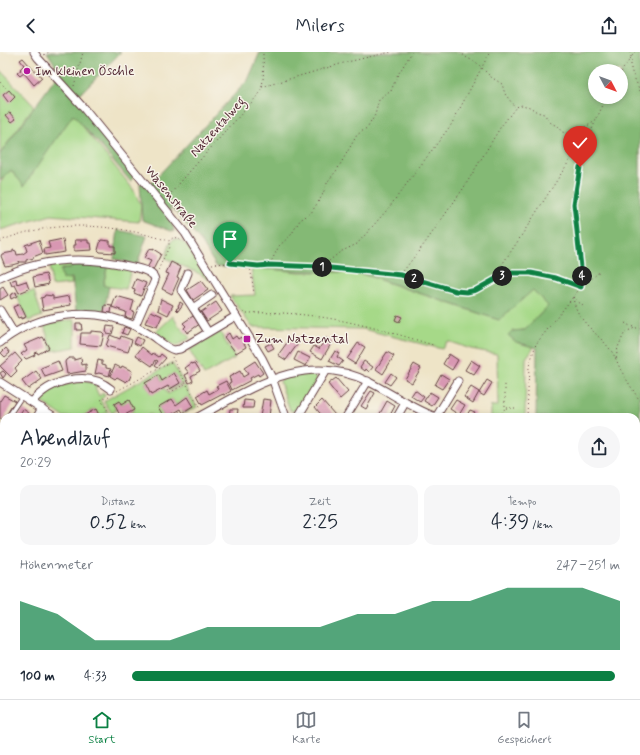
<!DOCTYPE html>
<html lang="de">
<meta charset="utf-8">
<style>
body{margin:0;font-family:Mynerve,sans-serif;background:#f6f6f7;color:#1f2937;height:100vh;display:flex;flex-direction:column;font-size:15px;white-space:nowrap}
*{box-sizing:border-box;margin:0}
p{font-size:13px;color:#747a83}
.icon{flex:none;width:22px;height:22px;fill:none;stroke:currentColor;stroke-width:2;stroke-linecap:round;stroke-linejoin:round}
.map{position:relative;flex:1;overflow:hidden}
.drawer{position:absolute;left:0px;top:361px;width:640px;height:286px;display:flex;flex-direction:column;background:#fff;border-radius:12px 12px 0 0;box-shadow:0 2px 6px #0003}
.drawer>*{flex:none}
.needle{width:26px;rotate:131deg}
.controls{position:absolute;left:588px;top:12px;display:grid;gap:8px}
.controls a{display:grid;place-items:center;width:40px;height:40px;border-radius:50%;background:#fff;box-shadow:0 2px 6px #0003;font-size:20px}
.pin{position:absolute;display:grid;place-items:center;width:34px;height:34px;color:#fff;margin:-41px -17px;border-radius:50% 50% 50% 0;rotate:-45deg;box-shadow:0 0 4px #0007}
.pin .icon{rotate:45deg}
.km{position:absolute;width:20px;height:20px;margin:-10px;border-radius:50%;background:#222;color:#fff;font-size:11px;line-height:20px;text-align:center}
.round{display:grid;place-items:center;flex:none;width:42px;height:42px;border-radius:21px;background:#f6f6f7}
.headline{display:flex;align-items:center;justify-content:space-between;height:68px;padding:0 20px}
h1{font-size:22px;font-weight:600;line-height:30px}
.stats{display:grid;grid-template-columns:repeat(3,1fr);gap:6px;height:68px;padding:4px 20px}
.stats div{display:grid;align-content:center;border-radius:10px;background:#f6f6f7;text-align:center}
.stats b{font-size:20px;font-weight:600}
.stats small{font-size:11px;font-weight:400}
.stats p{font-size:11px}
.chart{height:112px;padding:8px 20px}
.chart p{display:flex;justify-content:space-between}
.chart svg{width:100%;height:72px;margin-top:4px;fill:#0b8043;opacity:.7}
ul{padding:0 20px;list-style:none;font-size:13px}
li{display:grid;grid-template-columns:64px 48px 1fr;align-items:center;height:30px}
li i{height:10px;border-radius:5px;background:#0b8043}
header{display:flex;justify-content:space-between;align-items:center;height:52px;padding:0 20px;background:#fff;font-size:18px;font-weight:600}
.tabs{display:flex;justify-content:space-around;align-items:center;height:56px;border-top:1px solid #e0e1e3;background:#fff;font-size:11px;color:#747a83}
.tabs a{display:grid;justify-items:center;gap:2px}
.tabs .current{color:#0b8043}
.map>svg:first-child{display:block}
</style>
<header><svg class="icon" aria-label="back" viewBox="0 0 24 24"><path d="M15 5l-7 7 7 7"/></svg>Milers<svg class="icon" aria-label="share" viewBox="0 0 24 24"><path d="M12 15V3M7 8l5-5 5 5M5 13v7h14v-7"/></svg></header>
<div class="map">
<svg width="640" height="647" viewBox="0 0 640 647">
<rect width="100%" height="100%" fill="#f7f3e8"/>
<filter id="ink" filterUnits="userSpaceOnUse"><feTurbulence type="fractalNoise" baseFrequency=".025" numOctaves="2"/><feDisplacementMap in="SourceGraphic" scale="8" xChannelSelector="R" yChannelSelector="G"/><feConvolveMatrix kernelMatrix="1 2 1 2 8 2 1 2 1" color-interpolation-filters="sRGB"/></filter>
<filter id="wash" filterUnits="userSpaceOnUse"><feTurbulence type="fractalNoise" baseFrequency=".012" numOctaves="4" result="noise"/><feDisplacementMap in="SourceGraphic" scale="16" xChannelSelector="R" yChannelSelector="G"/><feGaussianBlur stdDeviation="0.9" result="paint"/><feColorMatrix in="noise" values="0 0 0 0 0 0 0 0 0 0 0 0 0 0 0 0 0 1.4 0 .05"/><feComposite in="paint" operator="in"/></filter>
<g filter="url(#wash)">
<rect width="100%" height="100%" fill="#eee4c7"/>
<g fill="#a6d988" stroke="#787c5a">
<path d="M0,18L34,54L0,102Z"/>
<path d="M73,62L133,137L141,153L139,170L51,163L0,178V131L11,118L24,133Z"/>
<path d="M174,187C187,186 206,217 210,228L200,222L165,206C168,201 169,190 174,187Z"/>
<path d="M71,211V217H61L71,226L72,232L52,234L49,213Z"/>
<path d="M108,212L131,217L126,237L103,234Z"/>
<path d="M251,215L299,220H356L499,268L533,237L548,254L525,278L512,279L516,290L534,295L526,306L525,365H491V354H498L497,302L471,297L447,289L442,297L363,277L252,275L230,244L255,243Z"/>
<path d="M34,239L42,264L28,269L17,244Z"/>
<path d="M173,264L178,273L190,286L176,294L171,292L156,280Z"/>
<path d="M66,268H75V295L52,299L44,273Z"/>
<path d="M220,280L235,306L204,323L189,298Z"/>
<path d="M172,311L184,331L169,339L167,334H168L170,337L180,331L174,321L162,329L159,323L145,331L151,342L164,336L168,342L185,333L197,355L183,362L180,358L183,361L193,355L187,345L176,353L172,347L158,355L164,365H152L150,362L146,365H131L129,361L134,358L129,349L121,353L119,349L114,352L117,358L113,360L116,365H114L104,349Z"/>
<path d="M311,321L316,324L317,328L300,357C296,360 293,360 290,358L280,330L283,325Z"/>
<path d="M85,329L99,333L95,335L99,344L103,341L105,344L100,348L108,360L100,364L95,357L81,365H64L40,349V347C53,333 67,332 85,329Z"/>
<path d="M640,599V647H631V643H636V611Z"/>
</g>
<g fill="#84b974" stroke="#676c50" fill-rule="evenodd">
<path d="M47,0H121L77,45L134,124L131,130L101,94L73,63L24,134L11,118L0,129V102L60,20Z"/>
<path d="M260,0H640V418L636,419V365H536L537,296L516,290L508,283L512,279L525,278L548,254L533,238L499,268L357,220L299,219L216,214L202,191L170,153L174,180L142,168L140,131H151L248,28ZM595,19H621V45H595Z"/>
<path d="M118,178L147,184L137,213L114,207Z"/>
<path d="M71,211L108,212L103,233L109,235L104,260L93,258H76L72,226L62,228L60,218L71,216Z"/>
</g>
<g id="blocks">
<g fill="#d897b2">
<path d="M23,6L37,22L38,21L42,26L34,33L24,21L20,24L17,21L21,18L20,17L24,13L20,8Z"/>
<path d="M9,38L15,45L9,51L3,43Z"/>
<path d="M10,60L16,67L12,70L6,63Z"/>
<path d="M63,187L65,200L45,203L44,197L50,196L48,190Z"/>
<path d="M39,188L43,201L33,205L34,206L26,208V210H20L19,209V211L12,213L5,214L1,204L2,202L8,201L13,200V198L16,199L17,203L23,202L27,199L25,193Z"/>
<path d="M75,188H88V191H91L92,198L74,199V193H76Z"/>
<path d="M101,188L110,189V194H115V201L100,200L98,198Z"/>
<path d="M149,197L153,198V197L161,202L153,218L147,216L151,209L144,206Z"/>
<path d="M171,210L181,215L177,225L179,226L172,242L162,237L169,222L166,221Z"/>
<path d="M46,222L49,232L35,235L33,225Z"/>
<path d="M16,227L17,232L26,229L29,237L19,241L15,233L12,234L10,229Z"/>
<path d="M136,227L146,231L141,244L134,241L135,238L132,237Z"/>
<path d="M201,229L208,238L193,248L187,238Z"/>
<path d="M3,235L8,243L0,248V237Z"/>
<path d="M16,240L17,244L11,247L10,243Z"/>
<path d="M45,243L53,244V247L69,244L71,253L43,258L41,246L44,245Z"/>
<path d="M116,244L134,249L131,259L134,260L132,267L125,265L126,260L112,255Z"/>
<path d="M161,247L173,253L168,263L158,258Z"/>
<path d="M180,250L183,252L178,259L176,257L179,255L178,254Z"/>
<path d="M216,250L222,259L207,269L201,260Z"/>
<path d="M20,252L26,265L21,267V265L18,266L13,255Z"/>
<path d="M105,253L112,254L111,261L104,260Z"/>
<path d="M151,259L162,264L157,275L145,271Z"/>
<path d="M397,263L402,265L399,270L395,268Z"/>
<path d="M193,264L196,268L198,267L201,271L187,281L184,276L186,274L183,271Z"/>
<path d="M76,271H81L82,278H76Z"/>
<path d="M107,274L114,275L112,282L106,281Z"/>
<path d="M124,275L130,277L127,283L122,281Z"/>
<path d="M91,279L102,280L104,282L101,294L80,292L81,281H91Z"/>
<path d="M229,281L232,287L236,284L238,287L241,285L246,295L236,301L224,285Z"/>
<path d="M110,283L120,287L121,284L132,288L128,300L106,294Z"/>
<path d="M43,285L49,296L38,302L37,300L34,301L35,303L26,307L21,302L27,298L24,293Z"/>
<path d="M137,285L143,288L140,294L134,291Z"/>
<path d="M326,286L332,290L322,307L310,300L314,294L319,297Z"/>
<path d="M289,288L297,293L286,308L278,303Z"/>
<path d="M271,291L274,296L268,299L265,294Z"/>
<path d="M358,291L365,295L355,312L347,307Z"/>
<path d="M142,295L152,303L153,301L159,305L161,302L166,306L158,315L155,313L158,309L156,308L152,314L136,303Z"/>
<path d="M6,296L10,301L5,305L1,301Z"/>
<path d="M335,299L339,301L337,305L343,309L339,314L329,309Z"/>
<path d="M298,300L310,306L306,314L294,308Z"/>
<path d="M387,300L394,304L383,322L376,317Z"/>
<path d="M15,301L22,309L15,316L17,319L11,325L0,314Z"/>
<path d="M449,302L458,308L452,318L443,312Z"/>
<path d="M69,306H74V308L81,306L82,313L86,312V319L67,322L65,310L66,308Z"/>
<path d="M98,308L102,309V312L106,313V316L111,317L109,324L99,321L95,322Z"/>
<path d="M471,308L480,314L474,323L465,318Z"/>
<path d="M58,309L62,319L45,325L41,316Z"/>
<path d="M255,309L263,321L259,324L258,322L250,326L251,328L232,338L229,331L231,330L229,325L240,319L243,325L248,322L244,316Z"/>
<path d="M364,309L373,315L369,320L366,317L365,319L360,315Z"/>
<path d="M192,311V312L195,311L200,319L191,324L193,329L189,331L185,323L189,321L185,316Z"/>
<path d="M414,312L421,316L412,331L405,327Z"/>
<path d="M115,313L121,316L122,314L132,319L131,321H132L129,328H128L126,330L117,325L115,327L110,324Z"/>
<path d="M3,319L6,322L3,326L0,321Z"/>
<path d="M36,319L42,327L28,337L22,329Z"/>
<path d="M174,321L180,331L170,337L168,334L151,343L145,331L159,323L162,329Z"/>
<path d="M391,321L396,325L390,333L385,330Z"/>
<path d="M441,322L449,327L442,337L435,333Z"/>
<path d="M336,326L348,340L340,347L328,332Z"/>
<path d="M487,328L492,331L484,344L479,341Z"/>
<path d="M226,329L231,339L224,343V342L221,343L202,353L197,344L207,338L209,342L218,337L216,334Z"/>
<path d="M471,335L479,340L473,351L464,345Z"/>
<path d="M415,338L424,345L420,350L411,344Z"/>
<path d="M371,339L375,341L366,357L361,354Z"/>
<path d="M430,340L438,345L432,354L424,349Z"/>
<path d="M4,343L15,349L3,368L0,366V349Z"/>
<path d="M187,345L193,355L183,361L181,357L167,365H164L158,355L172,347L176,353Z"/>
<path d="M263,347L271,348L269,365H260Z"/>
<path d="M129,348L134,358L121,365L114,352L119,349L121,353Z"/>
<path d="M244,348L254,349L253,356H243Z"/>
<path d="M322,348L335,363L332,365H323L315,355Z"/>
<path d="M456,348L465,353L459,363L450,357Z"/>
<path d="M387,349L395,354L389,365H378Z"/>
<path d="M23,357L29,361L33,365H18Z"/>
<path d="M96,357L100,365H81Z"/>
<path d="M230,357H238L237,365H229Z"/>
<path d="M470,358L475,360L472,365L467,363Z"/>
<path d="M3,392L4,393V410L0,407V396Z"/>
<path d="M2,422L4,423V432L0,431Z"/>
<path d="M640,446V459L636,458V454Z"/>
<path d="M0,447H4L2,458H0Z"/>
<path d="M0,461H4L1,482L0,481Z"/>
<path d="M639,481L640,482V493L636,491V487Z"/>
<path d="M636,539L640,540L636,552Z"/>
<path d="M0,564L4,565V575H0Z"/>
<path d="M637,583L640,584V591L636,589Z"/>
<path d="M0,608L4,609V619H0Z"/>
<path d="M20,643H36L34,645L36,647H19L17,646Z"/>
<path d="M69,643H80L81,644L83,643H87L89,645L87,647H69L67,645Z"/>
<path d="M117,643L131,646V647H116Z"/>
<path d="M151,643H175L174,647H155L151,646Z"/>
<path d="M193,643H202L203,647H194Z"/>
<path d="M226,643H235V647H227Z"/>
<path d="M255,643H262V644L265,643L266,647H251L256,645Z"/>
<path d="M295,643H305L307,647H296Z"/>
<path d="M353,643H357L358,647H348L349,644Z"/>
<rect x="470" y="643" width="7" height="4"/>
<path d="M498,643H505V647H499Z"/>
<rect x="604" y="643" width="9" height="4"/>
</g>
</g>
</g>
<g filter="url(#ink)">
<use href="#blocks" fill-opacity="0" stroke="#633d42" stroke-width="1"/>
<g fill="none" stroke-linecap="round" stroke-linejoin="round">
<defs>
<g id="lane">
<path d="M8,365L22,344"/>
<path d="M0,378L4,372"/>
<path d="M636,560L640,551"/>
</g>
<g id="street">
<path d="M34,0L38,6L81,53L185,181L262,306L272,326L286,365"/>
<path d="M188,221L181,238L193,256"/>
<path d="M0,226C42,205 88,204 133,215C140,217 154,219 155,228L135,274"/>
<path d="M0,258L14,281"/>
<path d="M208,280L193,256L212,243"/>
<path d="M0,291C37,261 92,253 135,274C142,278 150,282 156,287C162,291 167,296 174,298L180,297L236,264"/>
<path d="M0,330L55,365"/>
<path d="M32,350C50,328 88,317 111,337"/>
<path d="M37,365L42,356"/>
<path d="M198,365C252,336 306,298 369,330C391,341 412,356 436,365"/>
<path d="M298,365L326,318"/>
<path d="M346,365L368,329"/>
<path d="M397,365L405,351"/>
<path d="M436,365L458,329"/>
<path d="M636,421L640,419"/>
<path d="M636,435L640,437"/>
<path d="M0,436H4"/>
<path d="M636,504L640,506"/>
<path d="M0,511L4,512"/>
<path d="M636,574L640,576"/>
<path d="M2,587H4"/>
<path d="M104,643V647"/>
<path d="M209,643V647"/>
<path d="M282,643L283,647"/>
<path d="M370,643L371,647"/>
<path d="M487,643V647"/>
<path d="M596,647V643"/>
</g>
</defs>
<use href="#lane" stroke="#633d42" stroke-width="5.5"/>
<use href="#street" stroke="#633d42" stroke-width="9"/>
<g stroke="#633d42" stroke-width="1" stroke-dasharray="1 3" stroke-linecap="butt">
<path d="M460,0L467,6L476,10L491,25L502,32L505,42L515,55"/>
<path d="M631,0V18L640,39"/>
<path d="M44,3L49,0"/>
<path d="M621,20L635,0"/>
<path d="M0,30L6,36"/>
<path d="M74,34L83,0"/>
<path d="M262,35L347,10L391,0"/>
<path d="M166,147L191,118L260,41C265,28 263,14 263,0"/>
<path d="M0,189C11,185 21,181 32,179C78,169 125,175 169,189L174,185L182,189"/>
<path d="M212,212L230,211L258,214L270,213L321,215L401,223L456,239L467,240L476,238L501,224L512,221H531L555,226L581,235L588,230L599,220"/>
<path d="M270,212L279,194L291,183L300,168L311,161L322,144L328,129L337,118L357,83L368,75L375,63L379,48L391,39L397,24L412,0"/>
<path d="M250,214L254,241"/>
<path d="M323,214L340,200L357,192L387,158L451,73L490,0"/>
<path d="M158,218L169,195V189"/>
<path d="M401,222L425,191L463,137L500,76L516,55L522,53L530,55L537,60L544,62L551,71L557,74L562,80L571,82L587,74L594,70"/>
<path d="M490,230L516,192L568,111L588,84L584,81L579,79"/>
<path d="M573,245C576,270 599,281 612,300C616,306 618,313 622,320C628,330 634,340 640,349"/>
<path d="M573,245L583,254"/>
<path d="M243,261C260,261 278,260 295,262C343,266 388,279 433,293"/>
<path d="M625,271L630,274L640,277"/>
<path d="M172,305L200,357"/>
<path d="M616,306L618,295L625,280L635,276"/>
<path d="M165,335L169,341L185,332"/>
<path d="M117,339L173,309"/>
<path d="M109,344L101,348L112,365"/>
<path d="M506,356H517"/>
<path d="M179,359L182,365"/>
<path d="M127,362L129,365"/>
<path d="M101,365L109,361"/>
<path d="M493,365V364H501L505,356V332"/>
<path d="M527,365L529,314L536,292L581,235C584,208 574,180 574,153C574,146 576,138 577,132C582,98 592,75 607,45"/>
<path d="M636,533L640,535"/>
<path d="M0,636L4,640"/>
<path d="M8,643L13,647"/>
</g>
<use href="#lane" stroke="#fff" stroke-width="3.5"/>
<use href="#street" stroke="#fff" stroke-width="7"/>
</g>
</g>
<g fill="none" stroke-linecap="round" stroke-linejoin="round" filter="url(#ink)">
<defs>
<path id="route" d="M230,211L258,214L270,213L321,215L401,223L456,239L467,240L476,238L501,224L512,221H531L556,226L581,235L582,224L574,152L580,115"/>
</defs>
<use href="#route" stroke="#fff" stroke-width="8"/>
<use href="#route" stroke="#0b8043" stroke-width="5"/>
</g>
<g fill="#b5179e" stroke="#f7f3e8" stroke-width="1.5">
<circle cx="27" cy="19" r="4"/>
<rect x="243" y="283" width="8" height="8" rx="2"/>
</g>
<g text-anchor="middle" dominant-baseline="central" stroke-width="3" stroke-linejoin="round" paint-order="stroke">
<g font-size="13" fill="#4a1f2b" stroke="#f7f3e8" text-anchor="start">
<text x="35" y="19">Im kleinen Öschle</text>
<text x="255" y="287">Zum Natzental</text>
</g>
<g font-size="13" fill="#4a1f2b" stroke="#f7f3e8">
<text transform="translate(218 75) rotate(-48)">Natzentalweg</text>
<text transform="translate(171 145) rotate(51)">Wasenstraße</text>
</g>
</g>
</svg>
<div class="controls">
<a><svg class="needle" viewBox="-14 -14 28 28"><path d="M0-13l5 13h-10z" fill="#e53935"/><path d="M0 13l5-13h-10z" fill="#747a83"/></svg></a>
</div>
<div class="pin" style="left:230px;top:211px;background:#1e9e55"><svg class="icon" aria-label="arrive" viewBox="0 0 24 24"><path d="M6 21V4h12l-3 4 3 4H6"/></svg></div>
<div class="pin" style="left:580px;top:115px;background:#d93025"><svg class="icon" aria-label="check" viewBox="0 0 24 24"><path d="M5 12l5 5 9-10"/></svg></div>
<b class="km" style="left:322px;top:215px">1</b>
<b class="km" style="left:414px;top:227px">2</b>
<b class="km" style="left:502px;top:224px">3</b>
<b class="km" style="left:582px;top:224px">4</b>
<section class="drawer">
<div class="headline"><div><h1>Abendlauf</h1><p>20:29</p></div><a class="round"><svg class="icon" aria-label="share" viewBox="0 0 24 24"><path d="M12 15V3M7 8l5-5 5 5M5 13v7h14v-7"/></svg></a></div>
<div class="stats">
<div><p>Distanz</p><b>0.52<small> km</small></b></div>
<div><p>Zeit</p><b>2:25</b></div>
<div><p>Tempo</p><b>4:39<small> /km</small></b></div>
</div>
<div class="chart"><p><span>Höhenmeter</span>247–251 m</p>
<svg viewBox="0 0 160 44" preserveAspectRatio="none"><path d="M0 44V14L10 22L20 38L30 38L40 38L50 30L60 30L70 30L80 30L90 22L100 22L110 14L120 14L130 6L140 6L150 6L160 14V44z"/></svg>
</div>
<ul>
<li><b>100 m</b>4:33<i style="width:99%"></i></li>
</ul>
</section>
</div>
<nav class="tabs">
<a class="current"><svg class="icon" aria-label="home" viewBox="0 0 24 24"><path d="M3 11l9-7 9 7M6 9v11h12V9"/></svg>Start</a>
<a><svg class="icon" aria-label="map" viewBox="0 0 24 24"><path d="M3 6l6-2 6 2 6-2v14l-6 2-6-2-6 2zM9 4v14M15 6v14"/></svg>Karte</a>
<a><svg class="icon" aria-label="saved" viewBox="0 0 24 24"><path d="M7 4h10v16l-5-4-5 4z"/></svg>Gespeichert</a>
</nav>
